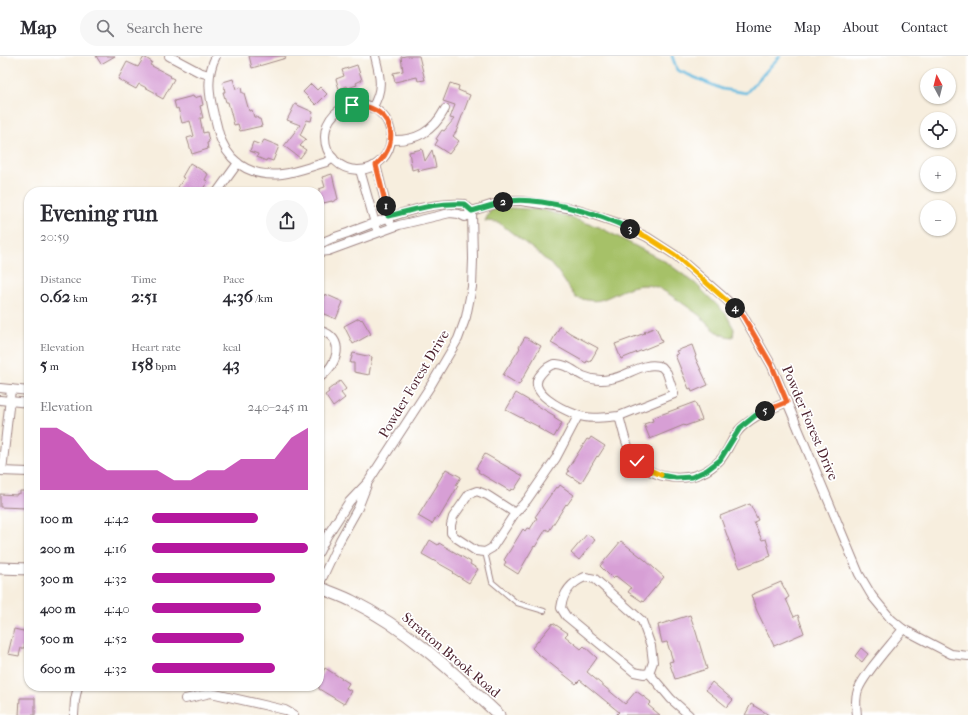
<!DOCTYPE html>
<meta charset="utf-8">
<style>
body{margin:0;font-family:"IM FELL French Canon",serif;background:#f7f7f7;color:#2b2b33;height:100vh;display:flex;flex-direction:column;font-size:15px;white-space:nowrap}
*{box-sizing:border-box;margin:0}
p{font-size:13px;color:#7c7c81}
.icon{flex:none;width:22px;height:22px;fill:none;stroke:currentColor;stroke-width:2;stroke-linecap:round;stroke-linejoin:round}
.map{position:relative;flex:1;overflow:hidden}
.sheet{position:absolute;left:24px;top:131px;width:300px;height:504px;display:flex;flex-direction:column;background:#fff;border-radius:16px;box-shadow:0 1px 3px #0004}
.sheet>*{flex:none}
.needle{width:26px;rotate:353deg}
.fabs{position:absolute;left:920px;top:12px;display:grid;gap:8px}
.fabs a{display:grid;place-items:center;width:36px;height:36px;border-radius:50%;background:#fff;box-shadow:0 1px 3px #0004;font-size:20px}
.pin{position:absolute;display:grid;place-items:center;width:34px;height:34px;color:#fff;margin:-17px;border-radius:8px;box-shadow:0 2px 6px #0006}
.km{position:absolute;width:20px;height:20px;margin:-10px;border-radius:50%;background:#222;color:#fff;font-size:11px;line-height:20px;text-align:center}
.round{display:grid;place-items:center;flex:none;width:42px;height:42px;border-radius:21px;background:#f7f7f7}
.headline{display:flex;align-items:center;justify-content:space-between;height:68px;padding:0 16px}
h1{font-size:22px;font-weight:800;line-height:30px}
.metrics{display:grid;grid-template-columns:repeat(3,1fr);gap:6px;height:68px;padding:4px 16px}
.metrics div{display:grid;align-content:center}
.metrics b{font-size:17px;font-weight:800}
.metrics small{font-size:11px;font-weight:400}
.metrics p{font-size:11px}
.chart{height:112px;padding:8px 16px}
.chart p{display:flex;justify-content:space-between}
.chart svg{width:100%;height:72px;margin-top:4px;fill:#b5179e;opacity:.7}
ul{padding:0 16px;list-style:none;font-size:13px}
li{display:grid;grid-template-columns:64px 48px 1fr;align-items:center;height:30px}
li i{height:10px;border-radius:5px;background:#b5179e}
header{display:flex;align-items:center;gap:24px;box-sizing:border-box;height:56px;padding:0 20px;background:#fff;border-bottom:1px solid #e1e1e2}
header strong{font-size:19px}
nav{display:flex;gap:22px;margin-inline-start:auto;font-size:14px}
.search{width:280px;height:36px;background:#f7f7f7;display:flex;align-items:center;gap:10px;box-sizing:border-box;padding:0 14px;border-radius:22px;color:#7c7c81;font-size:15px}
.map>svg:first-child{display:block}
</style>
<header>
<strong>Map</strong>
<div class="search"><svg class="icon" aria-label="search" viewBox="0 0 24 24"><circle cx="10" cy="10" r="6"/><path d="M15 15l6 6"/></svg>Search here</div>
<nav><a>Home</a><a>Map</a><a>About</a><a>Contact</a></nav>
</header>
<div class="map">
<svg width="968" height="659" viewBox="0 0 968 659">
<rect width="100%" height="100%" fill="#fff"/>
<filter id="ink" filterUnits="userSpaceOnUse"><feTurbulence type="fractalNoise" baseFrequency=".025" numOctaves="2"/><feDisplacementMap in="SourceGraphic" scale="8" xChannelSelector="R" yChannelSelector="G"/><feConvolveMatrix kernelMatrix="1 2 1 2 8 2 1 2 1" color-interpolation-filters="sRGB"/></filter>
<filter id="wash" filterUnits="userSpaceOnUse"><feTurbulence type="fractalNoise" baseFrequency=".012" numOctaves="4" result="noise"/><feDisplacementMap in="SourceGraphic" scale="16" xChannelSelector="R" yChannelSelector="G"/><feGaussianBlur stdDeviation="0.9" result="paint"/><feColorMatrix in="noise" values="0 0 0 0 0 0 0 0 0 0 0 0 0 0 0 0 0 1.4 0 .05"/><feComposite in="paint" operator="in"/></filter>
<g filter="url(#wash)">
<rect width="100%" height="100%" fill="#f7eede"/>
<path fill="#a6c168" stroke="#78704a" d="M500,152H511L543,154L574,163L599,171L666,206L696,228L726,258L734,273L733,281C718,281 710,269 700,260C694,255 663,233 656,231C633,224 620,238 600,244C593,246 583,243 576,242L556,213L538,197L498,166L485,165L490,155Z"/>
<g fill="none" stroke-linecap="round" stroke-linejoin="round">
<path stroke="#64bbe1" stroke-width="2.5" d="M672,0L677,14L722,33L746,37L780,0"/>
</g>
<g id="blocks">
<g fill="#d79fd5">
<path d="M96,0H115L101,8Z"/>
<path d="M249,0H285L286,2L252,12Z"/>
<path d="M406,0H419L425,24L418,25L417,21L395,26L393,17L403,15L401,1Z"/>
<path d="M144,1L152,6L150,9L171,20L170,21L174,23L163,43L156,39V37L139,28L136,33L118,23L127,6L138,11Z"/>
<path d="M357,9L362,24L356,27L357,29L348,32L347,30L339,33L336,23L344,20L342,14Z"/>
<path d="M233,23L236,33L241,31L242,37H244L249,55L252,54L254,61H257L258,63H260L262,70L240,75L238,68L234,69L228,46H226L223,36H225L223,26Z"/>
<path d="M450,27L459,30L458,34L470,39L456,76L453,80L459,85L449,98L435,89L438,84L436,83L442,74L444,75L454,63L450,62L455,49L443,45Z"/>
<path d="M311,28L317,34L320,31L327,38L316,49L303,36Z"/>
<path d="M193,40L194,42L201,40L203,49L200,50L203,62H200L203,77L207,76L209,86L207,87L208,93L192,98L187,82L194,80L190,65L182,67L178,52L176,53L174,45Z"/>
<path d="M295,48L313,56L311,65L307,64L300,79L306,83L300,90L306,94L300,102L284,90L300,69L287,64Z"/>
<path d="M264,84L279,90L273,105L267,103L266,105L257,101L258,98L250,95L253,86L261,89Z"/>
<path d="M422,93L425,105L432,94L436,111L418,115L419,112L412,114L409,96Z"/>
<path d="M190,107L208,118L205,124L208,125L201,136H175L184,122L182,121Z"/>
<path d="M332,118L338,143L332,146V145L319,148V133L325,131L322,121Z"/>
<path d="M325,238L343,246L336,263L319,256V252Z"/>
<path d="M359,262L361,264L362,263L371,278L353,288L344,270Z"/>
<path d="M560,270L570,277L598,292L590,306L587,305L586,307L551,287Z"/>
<path d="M656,271L662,286L621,303L615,288L645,277L644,276Z"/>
<path d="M525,281L541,290L519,329L503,319L520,292L519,291Z"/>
<path d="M692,289L696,300L695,301L708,329L692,336L691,332L689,333L675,299L678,298L676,295Z"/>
<path d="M353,297L372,301L369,319L354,316V307H350Z"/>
<path d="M340,325L346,333L341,337L345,342L333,351L325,339L329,336L328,334Z"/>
<path d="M516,337L555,360L554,362L562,367L554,381L538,372L539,371L506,354Z"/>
<path d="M695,346L702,364L685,370L684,369L650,383L644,368L653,365L652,362Z"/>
<path d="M591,381L605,390L598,401L597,400L581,427L567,418L569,415L567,414L587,383L589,384Z"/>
<path d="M485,398L523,420L514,434L511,433L510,435L478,416L479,414L476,412Z"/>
<path d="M446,413L461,421L456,429L458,430L439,462L437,460L432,468L418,460L438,428H437Z"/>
<path d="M560,429L574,439L567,449L566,448L549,475L546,473L535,491L534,490L518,518L504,509L506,506L504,504L523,473L525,475L527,472L530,473L537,462L535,461L556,431L558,432Z"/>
<path d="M20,435H29V446H26V452L0,451V438L17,439V437L20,438Z"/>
<path d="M750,448L758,464L754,466L762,484L766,483L771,500L740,512L733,496L720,460Z"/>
<path d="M587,478L595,484L579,504L571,497Z"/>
<path d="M430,484L438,489L439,487L471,506L470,508L478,513L469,527L453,517L454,516L422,498Z"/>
<path d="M621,485L645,504L664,521L643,546L628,536L631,532L616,520L613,523L600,510Z"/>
<path d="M781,526L789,541L786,543L794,561L798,559L804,577L774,590L757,555L751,539Z"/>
<path d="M690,559L696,576L707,613L675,623L669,606L673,605L667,586L662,587L658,569Z"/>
<path d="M553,567L568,577L565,580L581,593L584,590L597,602L587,616L625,648L636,635L651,646L648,649L660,659H616L619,656L580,624L576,628L537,597L532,592Z"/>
<path d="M14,573L28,576L24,592H21L19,600L8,598Z"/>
<path d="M861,592L868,598L862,606L855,600Z"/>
<path d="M325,612L349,627L346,632L351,635L344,648L319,633V623Z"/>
<path d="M712,626L733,644L727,651L706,634Z"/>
<path d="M20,642H35V659H19Z"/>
<path d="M751,648L769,659H745Z"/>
</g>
</g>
</g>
<g filter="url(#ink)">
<use href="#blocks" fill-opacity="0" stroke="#a08684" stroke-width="1"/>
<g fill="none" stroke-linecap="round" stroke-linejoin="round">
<defs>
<path id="lane" d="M485,496L492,526L517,547L544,555"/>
<g id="street">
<path d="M169,0L199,16L209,19"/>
<path d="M216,0C206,19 209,39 214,59C217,68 218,78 222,86C233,111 256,121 282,118C297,116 312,110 327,106L333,102"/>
<circle cx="358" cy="81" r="33"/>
<path d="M372,52C384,33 380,20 375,0"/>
<path d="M391,84C416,85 433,76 445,53"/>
<path d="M376,109L390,165"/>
<path d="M360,114L376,171"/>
<path d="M217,136L238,107"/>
<path d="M319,189C328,182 340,180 350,176C387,162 424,146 464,148L472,155"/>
<path d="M319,196L328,195L399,169L450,157L459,158L465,161L472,155L494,148L507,145H521L574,153L594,159L618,167L647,181L675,199L720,238L742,258L772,310L859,518L872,540L891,563L903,573L951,598L968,600"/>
<path d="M319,274C347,282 338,309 319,322"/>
<path d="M0,332L29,335"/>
<path d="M0,344L29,347"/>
<path d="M619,360C606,361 590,364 577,359C564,354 524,336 541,318C545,313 549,309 555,308C565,307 575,316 583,320C592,324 601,325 610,323C627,321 644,304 662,311L667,317L674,338L619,360C623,374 626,393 637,405C660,428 698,427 720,404C729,395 732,379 742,371C755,359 771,353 787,346"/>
<path d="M0,415L29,416"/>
<path d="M2,415L11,333"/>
<path d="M515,457L487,439L477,435L469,438L453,461L451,469V477L455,481L476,495L485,496L492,492L515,457L527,444L556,402L578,360"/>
<path d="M319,496L327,480L349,446L368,426L431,329L458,283L466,261L472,231L473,203L472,155"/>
<path d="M585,521L595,523L642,565L651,590L653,606L649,617L644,618L634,616L566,560L561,552C563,537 570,527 585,521Z"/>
<path d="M319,529L340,484L358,452L367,429"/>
<path d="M649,617L671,643L689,659"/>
<path d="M185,643L211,637L268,650L285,654L294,659"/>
<path d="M74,659L75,644L78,630"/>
<path d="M857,659C856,650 855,642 858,634C865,616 891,589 903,573"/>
</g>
<g id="secondary">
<path d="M0,512L29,513"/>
<path d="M319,531C330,536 342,540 352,545C408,573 454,617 499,659"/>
</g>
</defs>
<use href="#lane" stroke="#a08684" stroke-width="6"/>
<use href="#street" stroke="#a08684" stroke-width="10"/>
<use href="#secondary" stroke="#a08684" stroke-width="13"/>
<use href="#lane" stroke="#fff" stroke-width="4"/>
<use href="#street" stroke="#fff" stroke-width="8"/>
<use href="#secondary" stroke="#fff" stroke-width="11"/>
</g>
</g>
<g fill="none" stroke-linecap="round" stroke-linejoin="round" filter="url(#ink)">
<defs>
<path id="split-1" d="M352,49C390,48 404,84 376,109L386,150"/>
<path id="split-2" d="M386,150L388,160C414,154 437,146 464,148L472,155L503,146"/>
<path id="split-3" d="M503,146C535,138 602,159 630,173"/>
<path id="split-4" d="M630,173L647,181L675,199L735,252"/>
<path id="split-5" d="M735,252L742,258L772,310L787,346L765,355"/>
<path id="split-6" d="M661,419L676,422L692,421L707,414L720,404L740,372L756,359L765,355"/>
<path id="split-7" d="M637,405L650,414L661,419"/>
</defs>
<use href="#split-1" stroke="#fff" stroke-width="8"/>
<use href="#split-2" stroke="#fff" stroke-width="8"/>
<use href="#split-3" stroke="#fff" stroke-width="8"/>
<use href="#split-4" stroke="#fff" stroke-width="8"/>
<use href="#split-5" stroke="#fff" stroke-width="8"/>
<use href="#split-6" stroke="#fff" stroke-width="8"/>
<use href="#split-7" stroke="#fff" stroke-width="8"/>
<use href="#split-1" stroke="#f0652b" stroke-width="5"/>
<use href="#split-2" stroke="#22a559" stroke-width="5"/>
<use href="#split-3" stroke="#22a559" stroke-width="5"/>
<use href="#split-4" stroke="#f5b400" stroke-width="5"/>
<use href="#split-5" stroke="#f0652b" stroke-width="5"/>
<use href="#split-6" stroke="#22a559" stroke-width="5"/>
<use href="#split-7" stroke="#f5b400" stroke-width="5"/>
</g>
<g text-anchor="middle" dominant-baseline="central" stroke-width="3.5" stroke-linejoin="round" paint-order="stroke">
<g font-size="14" fill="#4a1f2b" stroke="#fff">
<text transform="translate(414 328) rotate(-59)">Powder Forest Drive</text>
<text transform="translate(810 367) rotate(67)">Powder Forest Drive</text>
<text transform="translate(451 599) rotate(40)">Stratton Brook Road</text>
</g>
</g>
</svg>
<div class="fabs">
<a><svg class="needle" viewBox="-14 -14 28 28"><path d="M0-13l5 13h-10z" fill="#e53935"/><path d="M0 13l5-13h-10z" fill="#7c7c81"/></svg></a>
<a><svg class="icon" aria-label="locate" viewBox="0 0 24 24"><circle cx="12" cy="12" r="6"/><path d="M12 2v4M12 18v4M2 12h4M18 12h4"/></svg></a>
<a>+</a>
<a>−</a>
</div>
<div class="pin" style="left:352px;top:49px;background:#1e9e55"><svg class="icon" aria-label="arrive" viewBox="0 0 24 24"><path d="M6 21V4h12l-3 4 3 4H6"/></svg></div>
<div class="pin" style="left:637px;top:405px;background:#d93025"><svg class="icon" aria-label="check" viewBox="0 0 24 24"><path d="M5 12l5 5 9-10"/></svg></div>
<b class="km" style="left:386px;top:150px">1</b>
<b class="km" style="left:503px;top:146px">2</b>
<b class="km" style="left:630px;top:173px">3</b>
<b class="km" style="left:735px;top:252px">4</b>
<b class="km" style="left:765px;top:355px">5</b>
<section class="sheet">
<div class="headline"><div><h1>Evening run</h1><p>20:59</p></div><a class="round"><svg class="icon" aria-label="share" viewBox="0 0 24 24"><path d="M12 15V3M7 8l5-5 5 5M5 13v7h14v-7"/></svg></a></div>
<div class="metrics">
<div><p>Distance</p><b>0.62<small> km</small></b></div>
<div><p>Time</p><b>2:51</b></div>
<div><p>Pace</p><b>4:36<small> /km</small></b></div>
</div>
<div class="metrics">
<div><p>Elevation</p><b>5<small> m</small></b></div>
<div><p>Heart rate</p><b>158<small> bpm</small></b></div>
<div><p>kcal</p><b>43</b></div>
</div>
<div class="chart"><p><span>Elevation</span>240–245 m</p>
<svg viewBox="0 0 160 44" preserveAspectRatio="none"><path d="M0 44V6L10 6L20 12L30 25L40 32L50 32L60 32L70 32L80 38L90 38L100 32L110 32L120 25L130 25L140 25L150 12L160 6V44z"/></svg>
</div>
<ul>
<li><b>100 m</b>4:42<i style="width:68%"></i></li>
<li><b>200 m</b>4:16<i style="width:100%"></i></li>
<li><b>300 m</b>4:32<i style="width:79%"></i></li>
<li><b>400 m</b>4:40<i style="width:70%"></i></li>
<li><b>500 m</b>4:52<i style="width:59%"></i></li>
<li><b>600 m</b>4:32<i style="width:79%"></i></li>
</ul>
</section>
</div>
